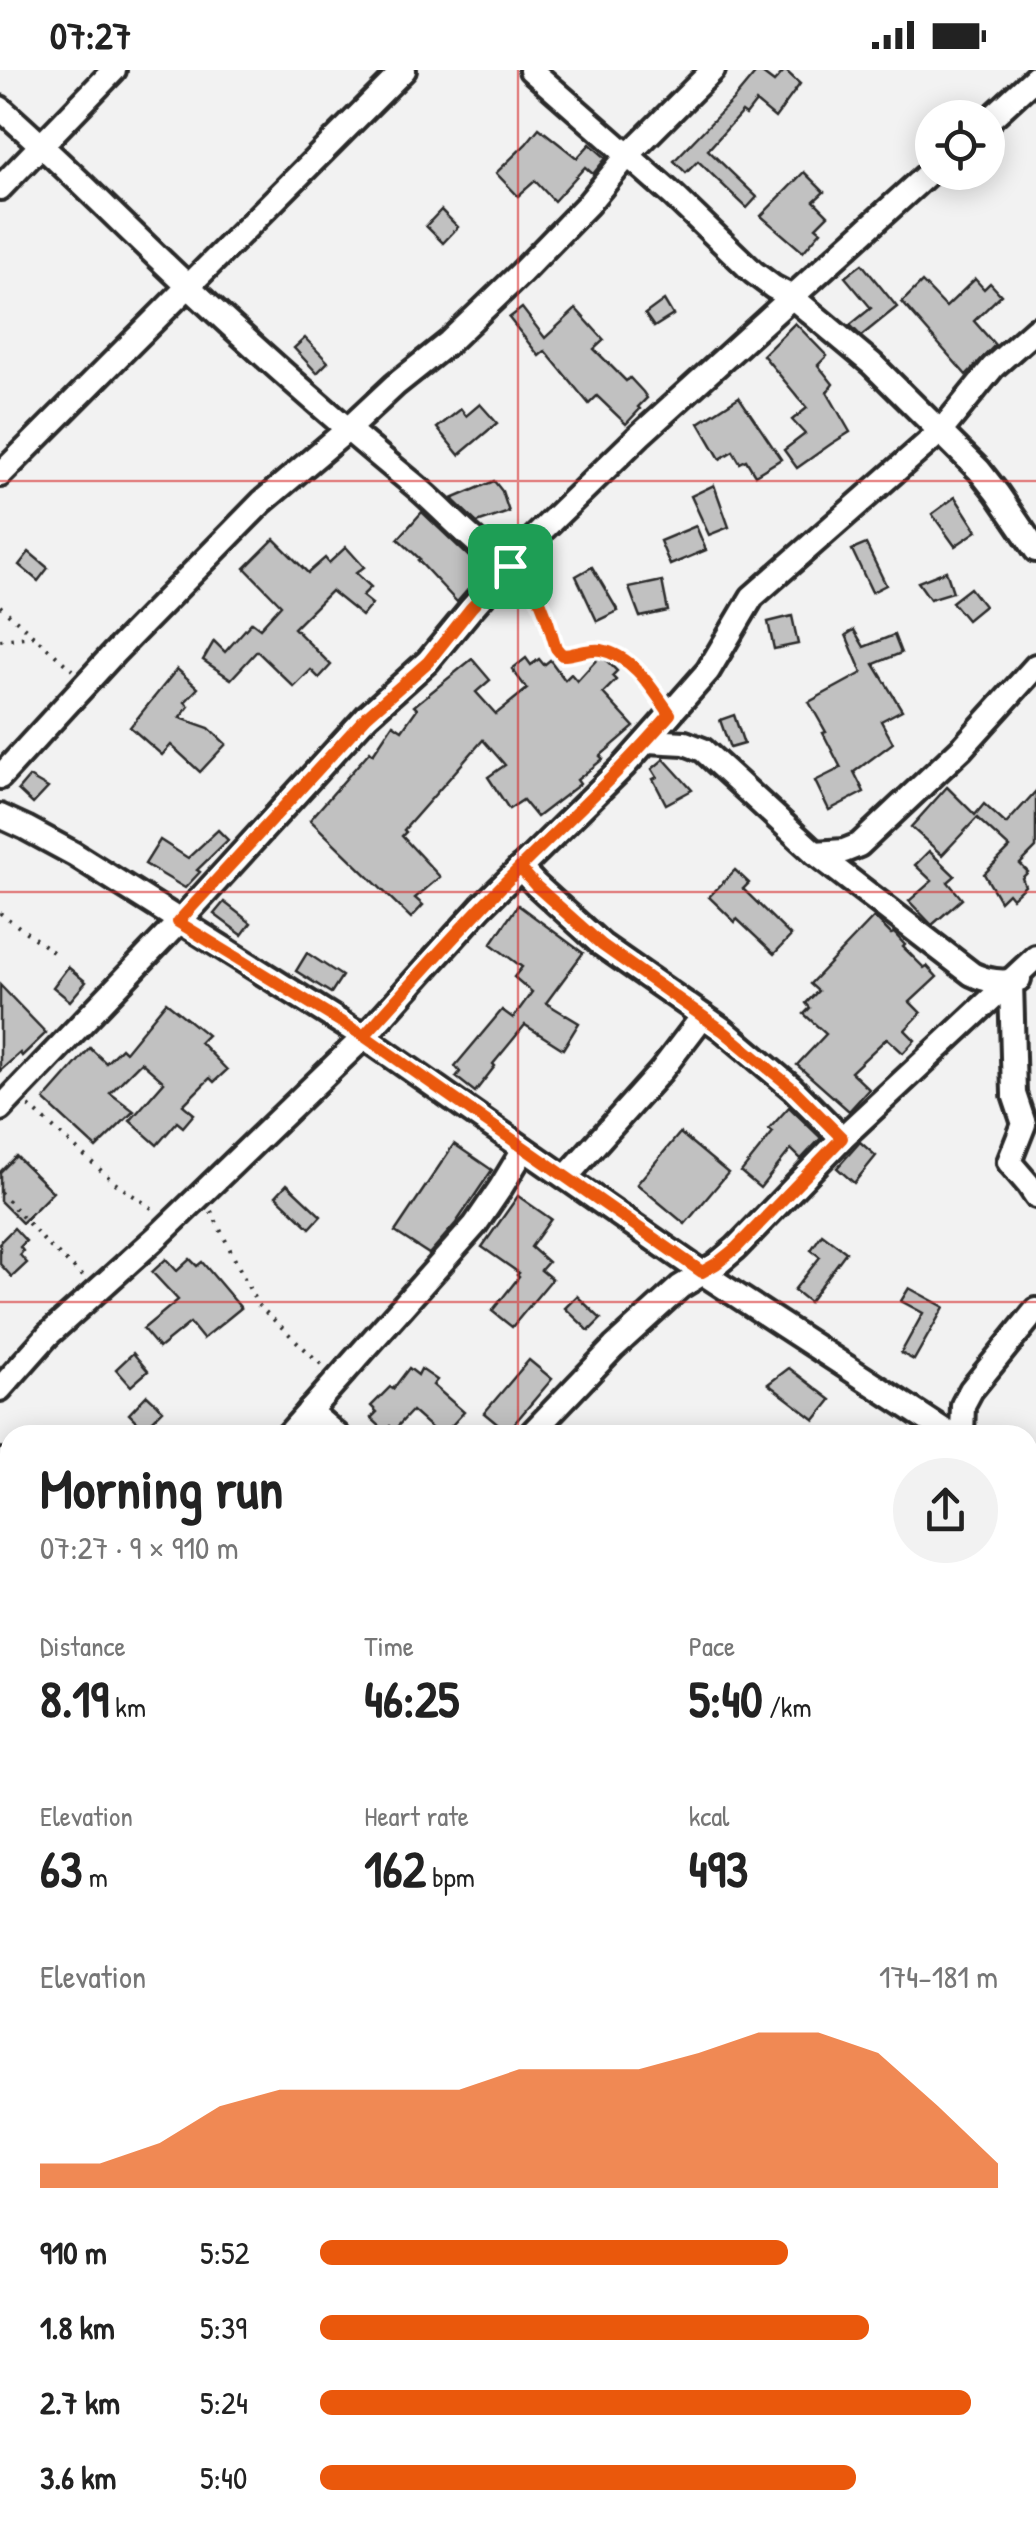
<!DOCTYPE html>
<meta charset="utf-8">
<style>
body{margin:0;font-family:"Patrick Hand",sans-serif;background:#f2f2f2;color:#222;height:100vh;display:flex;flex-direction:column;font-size:38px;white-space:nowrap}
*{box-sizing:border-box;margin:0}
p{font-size:32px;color:#767676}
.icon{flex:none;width:55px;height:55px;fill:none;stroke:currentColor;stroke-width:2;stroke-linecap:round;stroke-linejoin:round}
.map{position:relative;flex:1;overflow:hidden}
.sheet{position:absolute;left:0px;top:1355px;width:1038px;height:1110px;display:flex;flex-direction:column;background:#fff;border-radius:30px 30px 0 0;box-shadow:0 5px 25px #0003}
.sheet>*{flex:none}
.controls{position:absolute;left:915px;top:30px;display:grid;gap:20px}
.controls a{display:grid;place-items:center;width:90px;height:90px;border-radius:50%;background:#fff;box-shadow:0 5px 25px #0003;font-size:50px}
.pin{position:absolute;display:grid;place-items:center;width:85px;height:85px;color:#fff;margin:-42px;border-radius:20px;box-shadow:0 5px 15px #0006}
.round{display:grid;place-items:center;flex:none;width:105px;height:105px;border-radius:52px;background:#f2f2f2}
.headline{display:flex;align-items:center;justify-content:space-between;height:170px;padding:0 40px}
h1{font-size:55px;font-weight:700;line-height:75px}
.metrics{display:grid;grid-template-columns:repeat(3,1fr);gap:15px;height:170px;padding:10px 40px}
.metrics div{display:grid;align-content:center}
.metrics b{font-size:50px;font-weight:700}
.metrics small{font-size:28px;font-weight:400}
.metrics p{font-size:28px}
.chart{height:280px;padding:20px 40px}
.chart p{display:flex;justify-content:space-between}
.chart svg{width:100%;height:180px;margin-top:10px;fill:#ea580c;opacity:.7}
ul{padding:0 40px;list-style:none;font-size:32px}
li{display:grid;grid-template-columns:160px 120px 1fr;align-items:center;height:75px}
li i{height:25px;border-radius:12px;background:#ea580c}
.status{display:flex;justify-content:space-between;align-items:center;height:70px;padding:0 50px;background:#fff;direction:ltr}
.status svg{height:28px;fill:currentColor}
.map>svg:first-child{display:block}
</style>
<div class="status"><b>07:27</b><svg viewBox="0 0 49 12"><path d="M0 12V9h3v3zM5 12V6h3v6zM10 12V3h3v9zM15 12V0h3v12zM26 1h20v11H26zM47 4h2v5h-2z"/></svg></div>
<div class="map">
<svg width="1036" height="2465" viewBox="0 0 1036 2465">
<rect width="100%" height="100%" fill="#f2f2f2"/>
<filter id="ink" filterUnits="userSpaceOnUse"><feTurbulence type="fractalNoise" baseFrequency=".01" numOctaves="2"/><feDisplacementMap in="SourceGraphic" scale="20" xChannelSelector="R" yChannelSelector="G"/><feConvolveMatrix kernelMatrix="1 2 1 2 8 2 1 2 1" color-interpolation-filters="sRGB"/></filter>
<g filter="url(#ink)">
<g fill="#c1c1c1" stroke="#2b2b2b" stroke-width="2.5">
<path d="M758,0L774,12L785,0L800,14L775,48L756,32L746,45L742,42L708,80L757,127L747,138L698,91L686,103L674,91L733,30Z"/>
<path d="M539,58L577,88L590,74L606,88L593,104L585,97L554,131L535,111L518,126L496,103L526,74Z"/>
<path d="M804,102L824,122L814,131L828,145L816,157L821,161L803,182L761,146Z"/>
<path d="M441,140L458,157L443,173L426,156Z"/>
<path d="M862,194L897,237L861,266L850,255L871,238L845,207Z"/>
<path d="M975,209L984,219L990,213L1001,225L974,251L995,275L966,305L902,232L922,212L946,237Z"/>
<path d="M664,230L673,245L654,257L645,244Z"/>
<path d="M522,238L545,268L576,239L604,270L594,279L626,311L630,308L643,322L647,328L638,337L640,339L626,354L597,326L589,334L545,281L539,286L509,248Z"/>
<path d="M795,253L827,286L818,295L833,314L827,322L850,362L831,374L797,398L784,380L805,364L792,350L807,338L763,285Z"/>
<path d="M305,268L328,292L317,303L294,278Z"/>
<path d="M739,327L781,389L755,405L746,390L740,393L733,381L720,389L699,353Z"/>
<path d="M480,334L497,353L459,385L437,358L461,339L466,346Z"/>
<path d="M494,411L502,421L509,442L477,453L452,429Z"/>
<path d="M714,415L729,457L709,465L691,426Z"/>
<path d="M955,427L977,461L955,476L932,444Z"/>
<path d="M422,442L484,501L457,532L418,490L420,489L398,469Z"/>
<path d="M696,456L706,480L670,495L660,471Z"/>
<path d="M274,469L308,503L325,488L329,493L346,477L364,497L356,503L371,517L362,526L372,534L362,546L331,521L294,558L331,595L319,608L311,600L294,617L257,581L231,609L203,590L214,571L225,582L252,552L260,558L281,535L245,498Z"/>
<path d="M866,474L886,515L872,522L852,480Z"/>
<path d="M29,482L48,498L38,511L19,495Z"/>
<path d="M592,497L618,541L597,551L576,506Z"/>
<path d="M946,501L953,522L930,529L918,512Z"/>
<path d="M662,511L668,541L640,547L629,518Z"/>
<path d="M970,518L984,536L967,550L952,532Z"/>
<path d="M792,546L798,574L774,579L768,552Z"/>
<path d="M854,560L864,577L894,565L901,583L874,594L902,640L881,651L893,673L854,702L864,722L829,740L815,711L841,698L823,663L826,662L809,632L862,603L846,565Z"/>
<path d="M601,585L617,601L612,606L616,610L603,623L634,657L600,686L603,689L577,710L580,714L537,747L523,730L509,739L488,707L505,695L483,670L404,760L406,762L402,766L440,807L415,828L423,835L411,848L310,750L370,681L373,684L393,654L402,660L417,639L414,636L472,589L490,610L476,622L496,644L527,619L512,599L526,588L531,595L539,589L544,595L550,590L565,610L571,604L577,611Z"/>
<path d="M177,599L198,618L185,632L189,636L180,648L209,658L226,674L200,702L171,675L162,685L130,657Z"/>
<path d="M734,645L744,674L730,678L720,650Z"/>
<path d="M664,689L692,720L666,734L653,709L657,707L652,699Z"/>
<path d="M29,707L48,718L33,734L18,720Z"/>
<path d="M947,717L975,745L984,734L1006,754L1036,721V778L1020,794L1028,802L1022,808L1025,816L1012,828L1008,823L1000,831L984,804L1010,778L977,748L942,785L911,757Z"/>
<path d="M218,760L228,770L197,800L200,802L185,818L145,794L160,770L188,788Z"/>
<path d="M929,781L955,806L948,812L962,829L932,855L909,831L932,811L915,795Z"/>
<path d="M735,800L749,813L743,819L791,866L774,884L737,849L735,852L709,827Z"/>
<path d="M224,832L251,853L242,865L214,844Z"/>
<path d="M518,835L583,883L546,933L579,953L563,979L525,955L493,994L495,996L475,1022L456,1007L460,1002L455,996L502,940L513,948L532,922L514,907L522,897L491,874Z"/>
<path d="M874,847L891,864L894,863L905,875L903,877L924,898L927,896L937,907L910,932L921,943L905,960L915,970L903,983L887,968L851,1002L869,1019L849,1041L797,995L826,964L804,944L810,938L806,933L818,921L810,914Z"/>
<path d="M307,883L342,906L331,923L296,901Z"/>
<path d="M68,897L86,912L70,931L53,917Z"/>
<path d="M0,915L46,963L22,986L20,983L0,1001Z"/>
<path d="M166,932L207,965L200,972L227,1000L214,1012L210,1008L183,1035L194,1044L183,1057L177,1052L157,1075L130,1051L164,1012L141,992L110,1023L134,1041L96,1078L44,1030L90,978L106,993L121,978L125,982Z"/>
<path d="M789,1037L821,1068L801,1089L791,1079L760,1118L741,1102L773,1062L769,1059Z"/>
<path d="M680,1063L728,1103L685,1154L637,1114Z"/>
<path d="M860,1072L876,1086L854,1113L837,1098Z"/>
<path d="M454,1074L492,1100L456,1153L429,1184L395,1162Z"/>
<path d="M16,1086L53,1122L22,1153L0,1131V1102Z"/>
<path d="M287,1114L321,1146L310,1158L276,1126Z"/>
<path d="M518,1126L551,1149L531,1177L548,1192L541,1200L552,1209L512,1257L492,1241L519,1207L517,1205L519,1203L482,1177Z"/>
<path d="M14,1158L26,1171L20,1177L23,1181L20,1185L27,1193L12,1207L0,1194V1172Z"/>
<path d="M822,1164L846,1182L809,1232L794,1220L820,1187L811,1180Z"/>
<path d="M166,1189L177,1201L190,1189L197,1196L202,1192L241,1238L203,1269L190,1253L159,1278L143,1259L178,1230L152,1202Z"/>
<path d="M909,1218L944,1237L914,1290L901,1283L923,1243L901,1231Z"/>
<path d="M577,1226L601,1249L589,1261L565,1238Z"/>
<path d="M133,1283L148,1301L131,1316L116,1299Z"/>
<path d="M529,1290L552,1309L507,1362L484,1343Z"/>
<path d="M409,1298L418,1305L421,1299L437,1310L433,1315L464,1342L443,1365H439L412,1341L394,1360L390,1356L385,1361L371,1348L377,1342L371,1336L390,1317L393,1319Z"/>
<path d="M789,1298L831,1330L815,1350L768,1314Z"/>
<path d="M147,1325L163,1340L144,1359L129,1344Z"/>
</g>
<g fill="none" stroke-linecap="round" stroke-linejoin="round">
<defs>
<g id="street">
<path d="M531,0L674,126L753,202L773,217L792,227L872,294L979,400L997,423L1036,480"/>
<path d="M0,38C65,95 125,157 188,216C261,284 335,350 412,413C445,440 473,475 510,496"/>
<path d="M988,51L1036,7"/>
<path d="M0,118L114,0"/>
<path d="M0,405L404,0"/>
<path d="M647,671L685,673L703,680L815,783L972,904C986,911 1004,914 1019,909"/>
<path d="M0,707L114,583L262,432L347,360L395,315L449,272L521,203L588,134L627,86L713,0"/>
<path d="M0,746L26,758L74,784L364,967L701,1202L951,1365"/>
<path d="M815,783L844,781L859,775L962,678L1036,596"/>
<path d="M520,798L536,815L602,875L722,959L792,1018L842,1068"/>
<path d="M1011,912L1014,1024L1024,1054L1009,1092L1028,1114L1036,1126"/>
<path d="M0,1039L179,852L367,646L428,591L471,539L532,470L640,365L932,100"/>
<path d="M566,1107L661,1001L703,946"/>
<path d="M0,1319L48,1265L159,1165L364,967L481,837L624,696L708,601L752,527L941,361L993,297L1036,259"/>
<path d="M309,1341L337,1365"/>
<path d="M288,1365L475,1155L501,1117L524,1079"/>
<path d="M530,1365L614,1277L680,1217L716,1195L736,1178L842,1068L1036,887"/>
<path d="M962,1365L963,1335L971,1320L1036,1240"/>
<path d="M0,1391L10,1397"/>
<path d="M1028,1415L1036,1421"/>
<path d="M0,1497L10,1484"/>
<path d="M1028,1534L1036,1525"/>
<path d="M0,1583L10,1571"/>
<path d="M0,1686L10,1675"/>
<path d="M1028,1974L1036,1967"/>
<path d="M0,1986L10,1975"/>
<path d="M0,2093L10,2102"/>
<path d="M1036,2220L1028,2228L1036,2240"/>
<path d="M404,2455L416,2465"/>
<path d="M109,2465L119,2455"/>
<path d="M468,2465L479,2455"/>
<path d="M795,2465L804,2455"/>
</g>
</defs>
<use href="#street" stroke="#2b2b2b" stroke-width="30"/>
<g stroke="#2b2b2b" stroke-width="4" stroke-dasharray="2.5 8" stroke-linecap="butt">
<path d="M525,507L541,531L557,578L562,585C573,585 583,581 595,580C623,579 645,608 659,628"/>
<path d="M0,536L72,600"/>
<path d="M0,570L35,566"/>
<path d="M0,843L53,882"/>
<path d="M29,1036L115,1113L156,1141"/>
<path d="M0,1122L47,1174L84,1207"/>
<path d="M211,1141L257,1234L324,1297"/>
<path d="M1028,1753L1036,1760"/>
<path d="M1028,1853L1036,1865"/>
<path d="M1028,2135L1036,2138"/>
<path d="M952,2455L961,2465"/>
</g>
<use href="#street" stroke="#fff" stroke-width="22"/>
</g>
</g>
<g fill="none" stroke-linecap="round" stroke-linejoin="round" filter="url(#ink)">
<defs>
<path id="route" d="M510,496C542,519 545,543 556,578L562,585C575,585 588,578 601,580C634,586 653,620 670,644C612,712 544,771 482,836C442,878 403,923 364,966L702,1202L716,1194L736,1178L842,1068L792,1018L722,960L602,875L536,816L520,798C466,852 415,910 364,966L178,852L367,646L428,592L471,538L510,496"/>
</defs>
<use href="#route" stroke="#fff" stroke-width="20"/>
<use href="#route" stroke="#ea580c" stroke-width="12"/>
</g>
<path fill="none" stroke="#d62828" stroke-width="2.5" stroke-opacity="0.55" d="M518,0V1365M0,411H1036M0,822H1036M0,1232H1036M0,1643H10M1028,1643H1036M0,2054H10M1028,2054H1036M518,2455V2465"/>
</svg>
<div class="controls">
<a><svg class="icon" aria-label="locate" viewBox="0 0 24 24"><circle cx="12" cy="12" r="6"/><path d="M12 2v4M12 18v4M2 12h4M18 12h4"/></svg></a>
</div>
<div class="pin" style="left:510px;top:496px;background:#1e9e55"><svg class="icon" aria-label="arrive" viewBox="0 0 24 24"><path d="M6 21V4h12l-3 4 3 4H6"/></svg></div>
<section class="sheet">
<div class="headline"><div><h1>Morning run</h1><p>07:27 · 9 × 910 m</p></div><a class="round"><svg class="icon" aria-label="share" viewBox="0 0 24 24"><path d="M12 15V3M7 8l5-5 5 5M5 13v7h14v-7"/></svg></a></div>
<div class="metrics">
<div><p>Distance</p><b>8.19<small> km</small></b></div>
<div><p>Time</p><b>46:25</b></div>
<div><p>Pace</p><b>5:40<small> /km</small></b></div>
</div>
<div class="metrics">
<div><p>Elevation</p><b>63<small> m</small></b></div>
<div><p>Heart rate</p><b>162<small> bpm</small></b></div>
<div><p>kcal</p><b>493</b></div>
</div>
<div class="chart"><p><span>Elevation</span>174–181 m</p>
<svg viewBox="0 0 160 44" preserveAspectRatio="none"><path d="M0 44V38L10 38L20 33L30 24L40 20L50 20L60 20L70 20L80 15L90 15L100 15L110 11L120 6L130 6L140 11L150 24L160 38V44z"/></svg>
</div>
<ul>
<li><b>910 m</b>5:52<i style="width:69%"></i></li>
<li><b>1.8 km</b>5:39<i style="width:81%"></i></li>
<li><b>2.7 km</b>5:24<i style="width:96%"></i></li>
<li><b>3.6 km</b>5:40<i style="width:79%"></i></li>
</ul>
</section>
</div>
